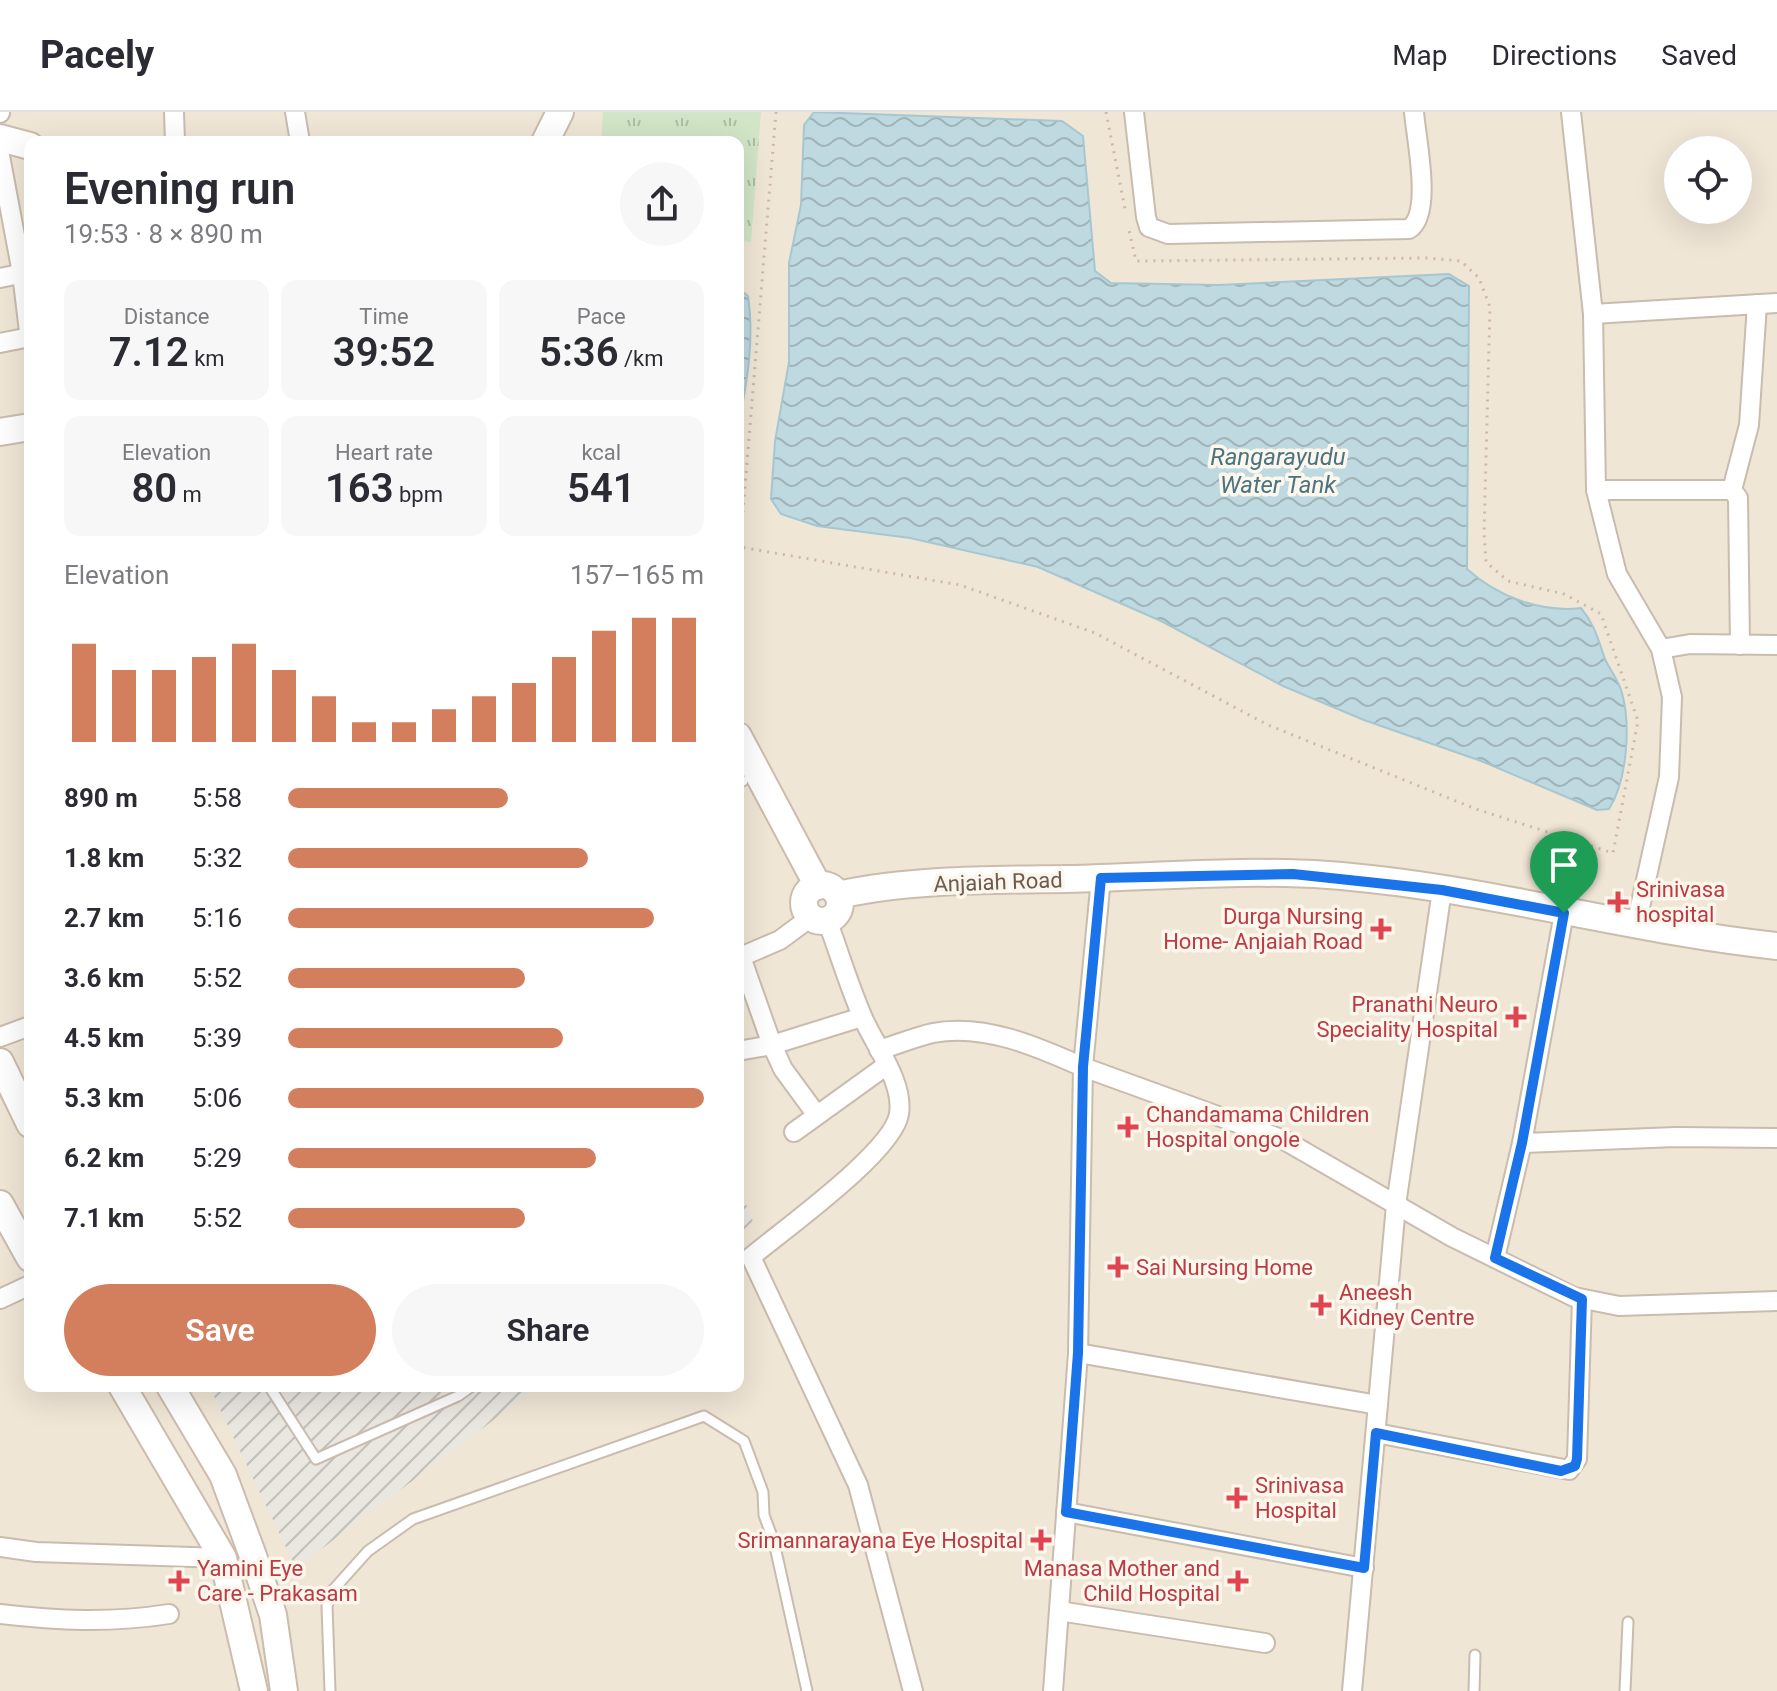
<!DOCTYPE html>
<meta charset="utf-8">
<style>
body{margin:0;font-family:Roboto,sans-serif;background:#f7f7f7;color:#2b2b33;height:100vh;display:flex;flex-direction:column;font-size:30px;white-space:nowrap}
*{box-sizing:border-box;margin:0}
p{font-size:26px;color:#7c7c81}
.icon{flex:none;width:44px;height:44px;fill:none;stroke:currentColor;stroke-width:2;stroke-linecap:round;stroke-linejoin:round}
.map{position:relative;flex:1;overflow:hidden}
.sheet{position:absolute;left:24px;top:24px;width:720px;height:1256px;display:flex;flex-direction:column;background:#fff;border-radius:16px;box-shadow:0 8px 32px #0002}
.sheet>*{flex:none}
.tools{position:absolute;left:1664px;top:24px;display:grid;gap:16px}
.tools a{display:grid;place-items:center;width:88px;height:88px;border-radius:50%;background:#fff;box-shadow:0 8px 32px #0002;font-size:40px}
.pin{position:absolute;display:grid;place-items:center;width:68px;height:68px;color:#fff;margin:-82px -34px;border-radius:50% 50% 50% 0;rotate:-45deg;box-shadow:0 0 8px #0007}
.pin .icon{rotate:45deg}
.round{display:grid;place-items:center;flex:none;width:84px;height:84px;border-radius:42px;background:#f7f7f7}
.headline{display:flex;align-items:center;justify-content:space-between;height:136px;padding:0 40px}
h1{font-size:44px;font-weight:600;line-height:60px}
.stats{display:grid;grid-template-columns:repeat(3,1fr);gap:12px;height:136px;padding:8px 40px}
.stats div{display:grid;align-content:center;border-radius:16px;background:#f7f7f7;text-align:center}
.stats b{font-size:40px;font-weight:600}
.stats small{font-size:22px;font-weight:400}
.stats p{font-size:22px}
.chart{height:224px;padding:16px 40px}
.chart p{display:flex;justify-content:space-between}
.chart svg{width:100%;height:144px;margin-top:8px;stroke:#d37e5c;stroke-width:6}
.cta{display:flex;gap:16px;margin-top:auto;padding:16px 40px}
.cta a{flex:1;height:92px;border-radius:48px;background:#d37e5c;color:#fff;font-size:32px;font-weight:600;line-height:92px;text-align:center}
.cta a+a{background:#f7f7f7;color:#2b2b33}
ul{padding:0 40px;list-style:none;font-size:26px}
li{display:grid;grid-template-columns:128px 96px 1fr;align-items:center;height:60px}
li i{height:20px;border-radius:10px;background:#d37e5c}
header{display:flex;align-items:center;gap:48px;box-sizing:border-box;height:112px;padding:0 40px;background:#fff;border-bottom:2px solid #e1e1e2}
header strong{font-size:38px}
nav{display:flex;gap:44px;margin-inline-start:auto;font-size:28px}
.map>svg:first-child{display:block}
</style>
<header>
<strong>Pacely</strong>
<nav><a>Map</a><a>Directions</a><a>Saved</a></nav>
</header>
<div class="map">
<svg width="1777" height="1579" viewBox="0 0 1777 1579">
<defs>
<pattern id="industrial-furrows" width="10" height="10" patternUnits="userSpaceOnUse" patternTransform="scale(2)"><rect width="10" height="10" fill="#eae6e0"/><path d="M-1 1l2-2M0 10L10 0M9 11l2-2" fill="none" stroke="#c2beb8"/></pattern>
<pattern id="grass-tufts" width="24" height="20" patternUnits="userSpaceOnUse" patternTransform="scale(2)"><rect width="24" height="20" fill="#d2e5c7"/><path d="M3 7l-1-3M5 7V3M7 7l1-3M15 17l-1-3M17 17v-4M19 17l1-3" fill="none" stroke="#afbda4"/></pattern>
<pattern id="water-waves" width="16" height="10" patternUnits="userSpaceOnUse" patternTransform="scale(2)"><rect width="16" height="10" fill="#bed9e0"/><path d="M0 5q4-4 8 0t8 0" fill="none" stroke="#9fb3b8"/></pattern>
</defs>
<rect width="100%" height="100%" fill="#f9f3e7"/>
<path fill="#f0e6d6" fill-rule="evenodd" d="M0,0H1777V1579H0ZM30,30H738V1274H30ZM1678,38H1738V98H1678Z"/>
<g fill="url(#industrial-furrows)">
<path d="M738,1072L754,1112L738,1124Z"/>
<path d="M209,1274H539L296,1456Z"/>
</g>
<path fill="url(#grass-tufts)" d="M603,0H761L751,130L738,129V30H601Z"/>
<g fill="url(#water-waves)" stroke="#a6c7d1" stroke-width="2">
<path d="M814,0L1062,9L1083,24L1095,159L1111,171L1218,173L1449,162L1469,174L1467,457C1497,484 1540,501 1581,496C1595,513 1598,527 1605,547C1610,558 1619,569 1622,581C1631,614 1627,669 1609,697L1597,698L1481,649L1364,608L1283,574L1161,509L1038,455L910,426L817,414L781,402L771,387L775,329L789,250V151L801,93L804,13Z"/>
<path d="M738,176L748,184C755,229 746,274 738,318Z"/>
</g>
<g fill="none" stroke-linecap="round" stroke-linejoin="round">
<defs>
<g id="lane">
<path d="M738,670L743,669"/>
<path d="M269,1274L316,1347L458,1284L472,1274"/>
<path d="M330,1579L327,1494L333,1478L368,1439L413,1407L704,1304L744,1329L763,1380L764,1403L774,1430L807,1579"/>
<path d="M1474,1579L1475,1543"/>
<path d="M1625,1579L1628,1510"/>
</g>
<g id="street">
<path d="M174,0L175,30"/>
<path d="M295,0L300,30"/>
<path d="M1134,0L1146,105L1149,115L1168,122L1409,117C1433,102 1416,27 1414,0"/>
<path d="M1571,0L1593,202L1596,378L1617,462L1661,537L1672,585L1669,665L1636,813"/>
<path d="M0,1V0"/>
<path d="M0,44L22,161L30,228"/>
<path d="M0,166L30,160"/>
<path d="M1593,202L1777,191"/>
<path d="M0,231L30,225"/>
<path d="M1596,378H1732L1738,386L1740,533"/>
<path d="M1732,378L1749,313L1757,192"/>
<path d="M1661,537L1690,532L1777,533"/>
<path d="M1101,766L1083,955L1284,1028L1452,1125L1574,1185L1619,1194L1777,1189"/>
<path d="M827,808C839,840 849,874 863,906C875,934 904,970 899,1002C893,1040 783,1118 751,1145L858,1373L913,1579"/>
<path d="M741,845L772,933L783,957L816,1002"/>
<path d="M738,846L780,828L811,805"/>
<path d="M0,925L30,914"/>
<path d="M879,938C896,933 915,925 933,921C984,911 1038,935 1083,955L1078,1241L1053,1579"/>
<path d="M738,939L772,933L862,905"/>
<path d="M794,1020L887,953"/>
<path d="M1522,1031L1676,1025L1777,1026"/>
<path d="M1495,1146L1522,1031L1564,801"/>
<path d="M0,1187L30,1173"/>
<path d="M1078,1241L1378,1293"/>
<path d="M1376,1321L1569,1358L1577,1347L1582,1187"/>
<path d="M1066,1400L1364,1456"/>
<path d="M0,1435L36,1440L223,1446"/>
<path d="M1059,1499L1265,1531"/>
<path d="M0,1502C58,1509 112,1511 169,1502"/>
<path d="M1352,1579L1396,1093L1442,778"/>
</g>
<g id="secondary">
<path d="M0,26L30,34"/>
<path d="M545,30L560,0"/>
<path d="M0,320L30,315"/>
<path d="M738,624L818,774"/>
<circle cx="822" cy="791" r="18"/>
<path d="M838,783C912,767 992,768 1067,767C1154,765 1242,757 1328,763C1479,774 1626,818 1777,834"/>
<path d="M0,950L30,1012"/>
<path d="M0,1092L30,1146"/>
<path d="M122,1274L223,1446L254,1579"/>
<path d="M170,1274L223,1363L253,1444L273,1503L284,1579"/>
</g>
</defs>
<use href="#lane" stroke="#c9bcae" stroke-width="13"/>
<use href="#street" stroke="#c9bcae" stroke-width="22"/>
<use href="#secondary" stroke="#ccbcad" stroke-width="30"/>
<g stroke="#d0b8a6" stroke-width="3" stroke-dasharray="2 6" stroke-linecap="butt">
<path d="M776,0L740,435L960,473L1095,521L1268,613L1476,697L1613,741L1638,609L1601,502L1564,482L1508,469L1486,450L1484,421L1490,195L1479,166L1461,149L1428,146L1136,149L1128,114"/>
<path d="M1106,0L1126,102"/>
</g>
<use href="#lane" stroke="#fff" stroke-width="9"/>
<use href="#street" stroke="#fff" stroke-width="18"/>
<use href="#secondary" stroke="#fff" stroke-width="26"/>
</g>
<g fill="none" stroke-linecap="round" stroke-linejoin="round">
<defs>
<path id="route" d="M1293,762L1442,778L1564,801L1522,1031L1495,1146L1582,1187L1577,1347L1575,1354L1561,1359L1376,1321L1364,1456L1066,1400L1078,1241L1083,955L1101,766Z"/>
</defs>
<use href="#route" stroke="#fff" stroke-width="16"/>
<use href="#route" stroke="#1a73e8" stroke-width="10"/>
</g>
<g fill="#e0444e" stroke="#fcf7ed" stroke-width="3">
<path d="M1614 778h8v8h8v8h-8v8h-8v-8h-8v-8h8z"/>
<path d="M1377 805h8v8h8v8h-8v8h-8v-8h-8v-8h8z"/>
<path d="M1512 893h8v8h8v8h-8v8h-8v-8h-8v-8h8z"/>
<path d="M1124 1003h8v8h8v8h-8v8h-8v-8h-8v-8h8z"/>
<path d="M1114 1143h8v8h8v8h-8v8h-8v-8h-8v-8h8z"/>
<path d="M1317 1181h8v8h8v8h-8v8h-8v-8h-8v-8h8z"/>
<path d="M1233 1374h8v8h8v8h-8v8h-8v-8h-8v-8h8z"/>
<path d="M1037 1416h8v8h8v8h-8v8h-8v-8h-8v-8h8z"/>
<path d="M175 1457h8v8h8v8h-8v8h-8v-8h-8v-8h8z"/>
<path d="M1234 1457h8v8h8v8h-8v8h-8v-8h-8v-8h8z"/>
</g>
<g text-anchor="middle" dominant-baseline="central" stroke-width="7" stroke-linejoin="round" paint-order="stroke">
<g font-size="22" fill="#6f5c4f" stroke="#fcf7ed">
<text transform="translate(998 770) rotate(-2)">Anjaiah Road</text>
</g>
<g font-size="22" fill="#be3a42" stroke="#fcf7ed" text-anchor="start">
<text x="1636" y="777">Srinivasa<tspan x="1636" dy="25">hospital</tspan></text>
<text x="1363" y="804" text-anchor="end">Durga Nursing<tspan x="1363" dy="25">Home- Anjaiah Road</tspan></text>
<text x="1498" y="892" text-anchor="end">Pranathi Neuro<tspan x="1498" dy="25">Speciality Hospital</tspan></text>
<text x="1146" y="1002">Chandamama Children<tspan x="1146" dy="25">Hospital ongole</tspan></text>
<text x="1136" y="1155">Sai Nursing Home</text>
<text x="1339" y="1180">Aneesh<tspan x="1339" dy="25">Kidney Centre</tspan></text>
<text x="1255" y="1373">Srinivasa<tspan x="1255" dy="25">Hospital</tspan></text>
<text x="1023" y="1428" text-anchor="end">Srimannarayana Eye Hospital</text>
<text x="197" y="1456">Yamini Eye<tspan x="197" dy="25">Care - Prakasam</tspan></text>
<text x="1220" y="1456" text-anchor="end">Manasa Mother and<tspan x="1220" dy="25">Child Hospital</tspan></text>
</g>
<g font-size="24" font-style="italic" fill="#4c7480" stroke="#fcf7ed">
<text x="1278" y="345">Rangarayudu<tspan x="1278" dy="28">Water Tank</tspan></text>
</g>
</g>
</svg>
<div class="tools">
<a><svg class="icon" aria-label="locate" viewBox="0 0 24 24"><circle cx="12" cy="12" r="6"/><path d="M12 2v4M12 18v4M2 12h4M18 12h4"/></svg></a>
</div>
<div class="pin" style="left:1564px;top:801px;background:#1e9e55"><svg class="icon" aria-label="arrive" viewBox="0 0 24 24"><path d="M6 21V4h12l-3 4 3 4H6"/></svg></div>
<section class="sheet">
<div class="headline"><div><h1>Evening run</h1><p>19:53 · 8 × 890 m</p></div><a class="round"><svg class="icon" aria-label="share" viewBox="0 0 24 24"><path d="M12 15V3M7 8l5-5 5 5M5 13v7h14v-7"/></svg></a></div>
<div class="stats">
<div><p>Distance</p><b>7.12<small> km</small></b></div>
<div><p>Time</p><b>39:52</b></div>
<div><p>Pace</p><b>5:36<small> /km</small></b></div>
</div>
<div class="stats">
<div><p>Elevation</p><b>80<small> m</small></b></div>
<div><p>Heart rate</p><b>163<small> bpm</small></b></div>
<div><p>kcal</p><b>541</b></div>
</div>
<div class="chart"><p><span>Elevation</span>157–165 m</p>
<svg viewBox="0 0 160 44" preserveAspectRatio="none"><path d="M5 44V14M15 44V22M25 44V22M35 44V18M45 44V14M55 44V22M65 44V30M75 44V38M85 44V38M95 44V34M105 44V30M115 44V26M125 44V18M135 44V10M145 44V6M155 44V6"/></svg>
</div>
<ul>
<li><b>890 m</b>5:58<i style="width:53%"></i></li>
<li><b>1.8 km</b>5:32<i style="width:72%"></i></li>
<li><b>2.7 km</b>5:16<i style="width:88%"></i></li>
<li><b>3.6 km</b>5:52<i style="width:57%"></i></li>
<li><b>4.5 km</b>5:39<i style="width:66%"></i></li>
<li><b>5.3 km</b>5:06<i style="width:100%"></i></li>
<li><b>6.2 km</b>5:29<i style="width:74%"></i></li>
<li><b>7.1 km</b>5:52<i style="width:57%"></i></li>
</ul>
<div class="cta"><a>Save</a><a>Share</a></div>
</section>
</div>
